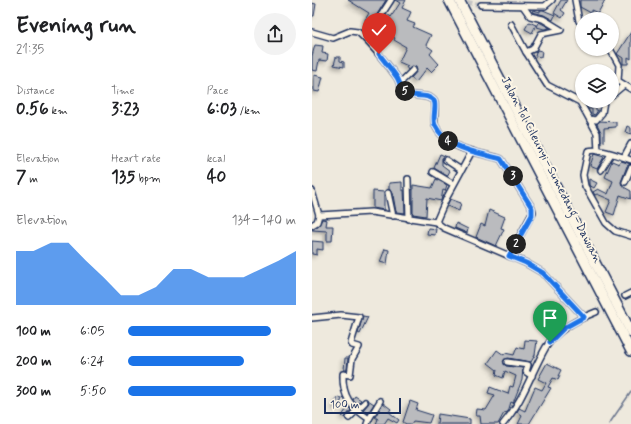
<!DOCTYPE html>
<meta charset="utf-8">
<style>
body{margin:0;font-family:Mynerve,sans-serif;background:#f2f2f2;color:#202124;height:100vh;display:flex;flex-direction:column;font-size:15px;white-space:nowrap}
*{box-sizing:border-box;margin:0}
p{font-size:13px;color:#757577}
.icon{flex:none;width:22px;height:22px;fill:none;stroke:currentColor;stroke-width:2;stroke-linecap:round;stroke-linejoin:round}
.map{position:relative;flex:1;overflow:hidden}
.panel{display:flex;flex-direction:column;background:#fff;width:312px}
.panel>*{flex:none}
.tools{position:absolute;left:263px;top:12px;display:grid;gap:8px}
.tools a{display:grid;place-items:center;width:44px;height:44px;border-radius:50%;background:#fff;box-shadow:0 1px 3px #0004;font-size:20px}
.scale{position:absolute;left:12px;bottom:10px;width:77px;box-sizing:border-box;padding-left:4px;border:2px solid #1b2f5e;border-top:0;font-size:11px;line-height:14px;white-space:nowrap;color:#1b2f5e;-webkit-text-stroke:3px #fcf5e5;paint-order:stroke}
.pin{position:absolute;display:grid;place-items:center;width:34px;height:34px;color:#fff;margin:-41px -17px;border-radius:50% 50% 50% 0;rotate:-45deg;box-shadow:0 0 4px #0007}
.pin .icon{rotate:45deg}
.km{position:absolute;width:20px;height:20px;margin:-10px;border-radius:50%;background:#222;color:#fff;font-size:11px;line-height:20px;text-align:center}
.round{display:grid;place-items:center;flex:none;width:42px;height:42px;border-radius:21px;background:#f2f2f2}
.head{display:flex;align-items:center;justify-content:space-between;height:68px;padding:0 16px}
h1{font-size:22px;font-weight:700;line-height:30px}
.figures{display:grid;grid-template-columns:repeat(3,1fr);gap:6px;height:68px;padding:4px 16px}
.figures div{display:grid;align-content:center}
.figures b{font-size:17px;font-weight:700}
.figures small{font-size:11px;font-weight:400}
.figures p{font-size:11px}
.chart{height:112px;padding:8px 16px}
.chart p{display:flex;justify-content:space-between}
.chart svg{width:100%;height:72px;margin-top:4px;fill:#1a73e8;opacity:.7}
ul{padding:0 16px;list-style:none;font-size:13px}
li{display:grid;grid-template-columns:64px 48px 1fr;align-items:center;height:30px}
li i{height:10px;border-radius:5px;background:#1a73e8}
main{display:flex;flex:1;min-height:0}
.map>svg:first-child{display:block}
</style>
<main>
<section class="panel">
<div class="head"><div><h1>Evening run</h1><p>21:35</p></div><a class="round"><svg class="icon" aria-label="share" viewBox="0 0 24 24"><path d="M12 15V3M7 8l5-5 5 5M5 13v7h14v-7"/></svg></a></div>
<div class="figures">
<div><p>Distance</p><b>0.56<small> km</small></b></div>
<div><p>Time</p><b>3:23</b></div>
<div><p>Pace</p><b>6:03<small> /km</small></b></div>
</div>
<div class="figures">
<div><p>Elevation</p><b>7<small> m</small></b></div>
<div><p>Heart rate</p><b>135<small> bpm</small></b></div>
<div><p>kcal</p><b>40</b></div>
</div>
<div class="chart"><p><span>Elevation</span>134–140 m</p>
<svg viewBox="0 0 160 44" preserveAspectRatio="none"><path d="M0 44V11L10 11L20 6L30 6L40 17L50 27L60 38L70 38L80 33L90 22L100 22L110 27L120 27L130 27L140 22L150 17L160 11V44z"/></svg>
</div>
<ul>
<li><b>100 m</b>6:05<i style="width:85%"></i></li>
<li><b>200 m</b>6:24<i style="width:69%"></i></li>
<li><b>300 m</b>5:50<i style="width:100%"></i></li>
</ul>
</section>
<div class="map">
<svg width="319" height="424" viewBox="0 0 319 424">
<defs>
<filter id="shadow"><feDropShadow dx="-2.5" dy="2.5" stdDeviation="2" flood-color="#0004"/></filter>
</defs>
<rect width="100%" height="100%" fill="#eee9dd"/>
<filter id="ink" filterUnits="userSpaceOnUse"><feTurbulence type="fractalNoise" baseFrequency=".025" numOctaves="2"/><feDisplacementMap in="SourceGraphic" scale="8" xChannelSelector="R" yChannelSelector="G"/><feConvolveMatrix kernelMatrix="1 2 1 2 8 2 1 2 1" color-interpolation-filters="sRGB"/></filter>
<g filter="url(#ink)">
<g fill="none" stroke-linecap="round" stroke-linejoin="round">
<path stroke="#6c778f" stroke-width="1.5" d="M297,424L319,392"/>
</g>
<g fill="#babbbe" stroke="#1b2f5e" filter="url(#shadow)">
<path d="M36,0H74L64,16L61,34L58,33L60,24L53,20L57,13Z"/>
<path d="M83,0H94L90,8L99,12L95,21L103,24L101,27L119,35L114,45L121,50L118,54L127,64L119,72L115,68L104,82L99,78L105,71L104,67L100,66L96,70L94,67L96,66L87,62L94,47L82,40L83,38L75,33L67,46L63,43L66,41L72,32L70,26L72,19L75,14L79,17L88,3Z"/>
<path d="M249,0H255L249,10L253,13L250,18L242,13Z"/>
<path d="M268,0H293L286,13L279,10V13L268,7Z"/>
<path d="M0,3L4,4L2,16H0Z"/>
<path d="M221,10L228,12V10H231L243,15L241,20L232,15L220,12Z"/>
<path d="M217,22L224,25L220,33L213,29Z"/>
<path d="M227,22L229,23L238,28L232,29L225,27Z"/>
<path d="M319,32V59L316,57V64H311V58L305,54Z"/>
<path d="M3,45L11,46L10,53L16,54L15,61L7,60L5,71L0,70V56Z"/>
<path d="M225,50L230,51L229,57L223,56Z"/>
<path d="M24,57H28V61L32,62V67L22,65Z"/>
<path d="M2,75L11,77L7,92L2,91Z"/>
<path d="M273,101H281V105H284V110H286L283,115L280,114V109H276Z"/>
<path d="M288,121L304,122V127L292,128V142L289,141V132L285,124Z"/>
<path d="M315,126L319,128V134L313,132Z"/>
<path d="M128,154L133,156L130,158V165L138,171L135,176L122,168Z"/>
<path d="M282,154L292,157L285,169L278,166Z"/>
<path d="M300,161L307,164L309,161L319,164L315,166L309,182L310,186L319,191V199L308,195L302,215L294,212L299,200L285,194L283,195L281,192L286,189L296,194L301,181L293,177Z"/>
<path d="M124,179L135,185L133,191L131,190L129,201L115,198L114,216L101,214V185L120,188Z"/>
<path d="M277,179L285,183L282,188L277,185Z"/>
<path d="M90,182V190H92L93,213L84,212L81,195L77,189V183Z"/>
<path d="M61,191L72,192V210L61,208Z"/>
<path d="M138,199L149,203L147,211L135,206Z"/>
<path d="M177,210L193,217L189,228L192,229L184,246L164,237L169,224L173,226Z"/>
<path d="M10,219L15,220L14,226H21L20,241H15V231L0,230L7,225Z"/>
<path d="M144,223L156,229L155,233L143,228Z"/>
<path d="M116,228L124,229L123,235L115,234Z"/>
<path d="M0,241L11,242V250L5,249V255L0,254Z"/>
<path d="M73,249L77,250L75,264L68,262Z"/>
<path d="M51,316L56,317L48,334L46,333Z"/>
<path d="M213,340L225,341L223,355L219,362L196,358L191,361L194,366L211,368L210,380L201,403L199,402L196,412L192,413L186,424H169L168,416H164L165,409L174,410L183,395L176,393L178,387L196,394L198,386L201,387L204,376L193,371L191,378L184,375L185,370L176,363L185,350L192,355L193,353L202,355L205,347L212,349Z"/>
<path d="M33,358H36L35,370H32Z"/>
<path d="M235,363L249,370L246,376H248L246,380L241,378L236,387L239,388L217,424H206L210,416L205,412L207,408L213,411L223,387L230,390L234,383L226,379Z"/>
<path d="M43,396L49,400L45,404L41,399Z"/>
<path d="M26,397L30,399L26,408L22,407Z"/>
<path d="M56,400L62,404L56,413L51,410L57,403Z"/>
<path d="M98,401L106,404L104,410L120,415L117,423L101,421L99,424H94L91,422Z"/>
<path d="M71,403L79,409L77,412L87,420L85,423L76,418L72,424H64L66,419L63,417Z"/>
<path d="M36,407L39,410L33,418L30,416Z"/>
<path d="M126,414L158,419V424H125Z"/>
</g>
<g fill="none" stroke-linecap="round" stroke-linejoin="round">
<g stroke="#c4c4c4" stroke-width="5" stroke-dasharray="5 2.5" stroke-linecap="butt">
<path d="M148,1L169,5"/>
<path d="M284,312L313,296"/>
</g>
<defs>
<g id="minor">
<path d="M263,0L267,21L270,24"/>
<path d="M169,5L227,6H233L240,0"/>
<path d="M211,6L218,16L231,19L249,30L229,34L221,49L214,52L235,85L268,102L285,133L286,151"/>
<path d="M199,24L214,52"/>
<path d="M0,32L21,38L38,31L46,32C60,45 72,60 84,76C88,81 88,88 93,92C102,99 114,92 122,101C125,105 121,119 123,125C134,150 167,152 189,159L220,208L221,212L197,256"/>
<path d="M52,35L63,39L68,30L65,28L68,17L79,0"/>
<path d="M298,49L307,65L306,81L319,89"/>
<path d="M88,83L101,70"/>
<path d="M300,95L312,85"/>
<path d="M278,119L284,120L290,113L292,101"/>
<path d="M312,157L319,144"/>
<path d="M134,160L149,170"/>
<path d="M319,160C307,156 288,148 276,151L271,175L273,186L294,223L303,231L319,236"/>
<path d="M289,170L299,154"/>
<path d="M121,172L141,184"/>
<path d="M96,179L97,219"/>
<path d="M313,182L319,168"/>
<path d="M0,191L7,215"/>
<path d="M76,193L81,216"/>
<path d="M124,222L134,199L160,151"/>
<path d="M0,225L5,222L7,215L59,212L124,222L132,228L214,263L231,273L272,317"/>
<path d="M313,296L319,293"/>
<path d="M0,318L29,315L47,317L39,343L40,345L47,347L40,359L38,375L31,374C30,397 39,407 57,419L55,424"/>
<path d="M195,362L216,365L214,372L220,376"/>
<path d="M37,418L53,402"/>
<path d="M57,419L68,401"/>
<path d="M191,424C211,401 219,373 234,347C245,330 266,319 284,312"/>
</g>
<g id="motorway">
<path d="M137,0L319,351"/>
<path d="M147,0L319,332"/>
</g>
</defs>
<use href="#minor" stroke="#1b2f5e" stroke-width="8"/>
<use href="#motorway" stroke="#1b2f5e" stroke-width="12"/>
<use href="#minor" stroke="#fcf5e5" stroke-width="5"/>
<use href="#motorway" stroke="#fcf5e5" stroke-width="9"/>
</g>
</g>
<g fill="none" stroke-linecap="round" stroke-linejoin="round" filter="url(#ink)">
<defs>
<path id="route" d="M67,54C73,62 79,69 84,76C88,81 88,88 93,92C102,99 114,92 122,101C125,105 120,119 123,125C135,150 166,152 189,159L220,208V215L197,256L214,263L231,273L272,317L252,328L238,342"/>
</defs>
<use href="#route" stroke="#fff" stroke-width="8"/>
<use href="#route" stroke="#1a73e8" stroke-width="5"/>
</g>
<g text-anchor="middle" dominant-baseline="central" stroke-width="4" stroke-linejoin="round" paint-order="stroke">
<g font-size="12" fill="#1b2f5e" stroke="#fcf5e5">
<text transform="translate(239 170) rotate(63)">Jalan Tol Cileunyi–Sumedang–Dawuan</text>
</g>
</g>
</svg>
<div class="tools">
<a><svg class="icon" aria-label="locate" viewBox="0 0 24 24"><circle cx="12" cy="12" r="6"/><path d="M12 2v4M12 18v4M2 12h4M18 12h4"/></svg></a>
<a><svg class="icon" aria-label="layers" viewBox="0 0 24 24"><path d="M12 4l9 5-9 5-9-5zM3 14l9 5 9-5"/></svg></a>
</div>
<div class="scale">100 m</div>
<div class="pin" style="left:238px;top:342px;background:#1e9e55"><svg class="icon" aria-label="arrive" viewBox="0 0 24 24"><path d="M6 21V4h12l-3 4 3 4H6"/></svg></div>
<div class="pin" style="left:67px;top:54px;background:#d93025"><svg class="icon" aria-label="check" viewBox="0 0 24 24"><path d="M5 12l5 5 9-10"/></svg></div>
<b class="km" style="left:204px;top:244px">2</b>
<b class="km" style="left:201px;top:176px">3</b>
<b class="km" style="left:136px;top:141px">4</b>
<b class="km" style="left:93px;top:91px">5</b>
</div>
</main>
